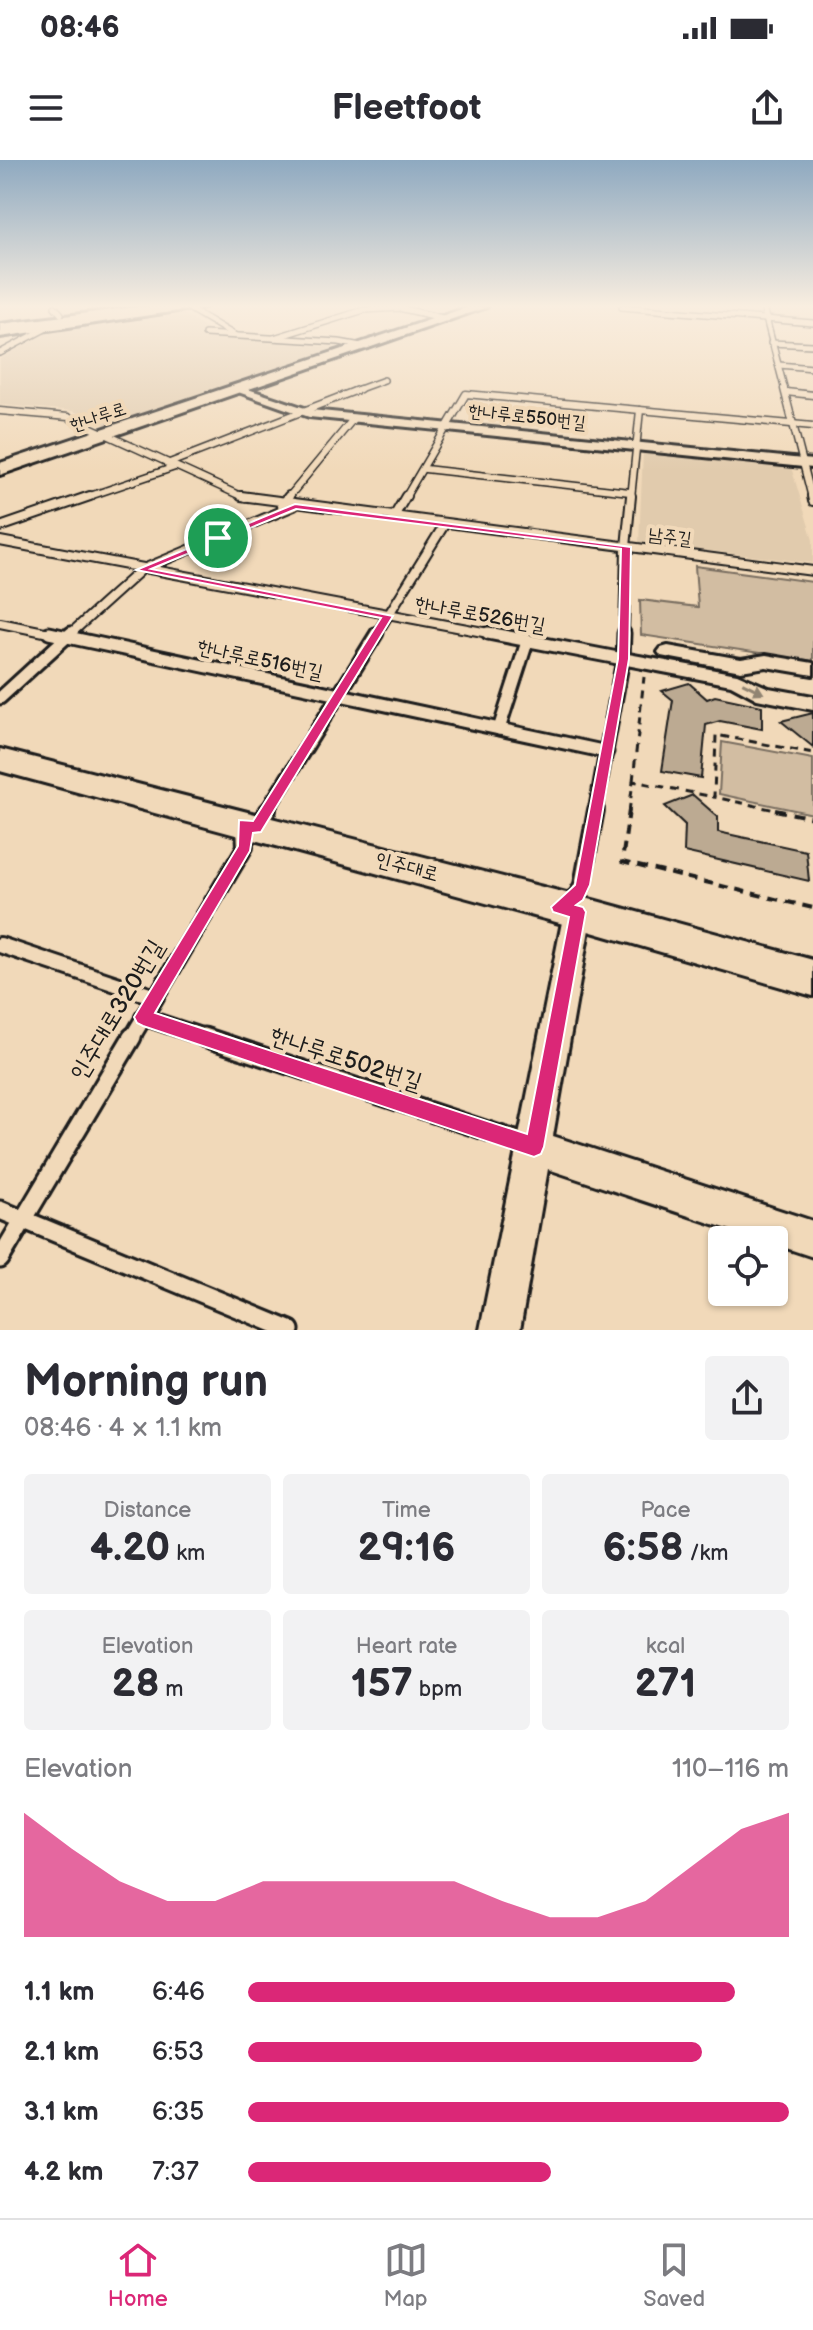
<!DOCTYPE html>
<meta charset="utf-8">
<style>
body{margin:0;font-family:"Balsamiq Sans","Poor Story",sans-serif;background:#f2f2f3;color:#2b2b33;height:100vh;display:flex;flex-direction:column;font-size:30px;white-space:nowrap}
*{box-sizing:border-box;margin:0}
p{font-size:26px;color:#7c7c81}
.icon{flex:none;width:44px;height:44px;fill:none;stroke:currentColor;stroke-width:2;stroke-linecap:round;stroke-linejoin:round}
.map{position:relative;height:1170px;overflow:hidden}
.sheet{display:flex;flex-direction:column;background:#fff;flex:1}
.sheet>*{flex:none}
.controls{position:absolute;left:708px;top:1066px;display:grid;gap:16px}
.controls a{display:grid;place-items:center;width:80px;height:80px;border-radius:8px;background:#fff;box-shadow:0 2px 6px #0004;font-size:40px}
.pin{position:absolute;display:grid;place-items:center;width:68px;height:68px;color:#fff;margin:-34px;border:4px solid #fff;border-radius:50%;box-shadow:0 2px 8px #0007}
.round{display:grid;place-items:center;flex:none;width:84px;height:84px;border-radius:8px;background:#f2f2f3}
.summary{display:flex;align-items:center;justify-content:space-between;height:136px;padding:0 24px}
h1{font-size:44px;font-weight:700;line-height:60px}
.stats{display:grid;grid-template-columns:repeat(3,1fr);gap:12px;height:136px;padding:8px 24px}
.stats div{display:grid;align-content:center;border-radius:8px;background:#f2f2f3;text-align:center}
.stats b{font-size:40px;font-weight:700}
.stats small{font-size:22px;font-weight:400}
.stats p{font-size:22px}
.chart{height:224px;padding:16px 24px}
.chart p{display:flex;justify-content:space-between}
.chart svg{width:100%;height:144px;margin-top:8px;fill:#db2777;opacity:.7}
ul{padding:0 24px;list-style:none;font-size:26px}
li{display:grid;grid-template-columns:128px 96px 1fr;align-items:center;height:60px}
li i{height:20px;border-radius:10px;background:#db2777}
.status{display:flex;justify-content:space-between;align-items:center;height:56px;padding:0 40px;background:#fff;direction:ltr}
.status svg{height:22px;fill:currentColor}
header{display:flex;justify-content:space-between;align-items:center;height:104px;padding:0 24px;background:#fff;font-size:36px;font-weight:700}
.tabs{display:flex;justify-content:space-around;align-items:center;height:112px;border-top:2px solid #e1e1e2;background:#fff;font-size:22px;color:#7c7c81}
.tabs a{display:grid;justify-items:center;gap:4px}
.tabs .on{color:#db2777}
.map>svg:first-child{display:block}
</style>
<div class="status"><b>08:46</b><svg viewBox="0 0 49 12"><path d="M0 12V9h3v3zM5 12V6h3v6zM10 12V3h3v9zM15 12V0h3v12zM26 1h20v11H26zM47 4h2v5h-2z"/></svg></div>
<header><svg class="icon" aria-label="menu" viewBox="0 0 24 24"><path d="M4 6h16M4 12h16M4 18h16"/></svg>Fleetfoot<svg class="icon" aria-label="share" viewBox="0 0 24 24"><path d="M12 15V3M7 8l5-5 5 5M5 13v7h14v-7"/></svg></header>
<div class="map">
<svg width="813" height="1170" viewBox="0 0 813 1170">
<rect width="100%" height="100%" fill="#f1d9b9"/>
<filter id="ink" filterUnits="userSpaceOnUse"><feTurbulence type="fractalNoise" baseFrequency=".0125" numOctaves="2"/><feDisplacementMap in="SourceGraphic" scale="16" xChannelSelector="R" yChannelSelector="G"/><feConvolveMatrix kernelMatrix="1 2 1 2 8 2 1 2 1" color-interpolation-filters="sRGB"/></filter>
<g filter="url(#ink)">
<g fill="#e1cbad">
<path d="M184,154L221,178L346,188L108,266L73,251L0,245V199L48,172Z"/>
<path d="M643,291L791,307L813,380V403L639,383Z"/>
</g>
<g fill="#d2bda2" stroke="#776c5f" stroke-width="2">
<path d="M695,406L813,422V501L641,475L640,440L698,447Z"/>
<path d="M722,582L813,599V654L719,634Z"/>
</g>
<g fill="#bcaa92" stroke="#1c1c1c" stroke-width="2">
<path d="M689,523L707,539L715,536L762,546V569L720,561L706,565L701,618L662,611L673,540L662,531Z"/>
<path d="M813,553V587L781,561Z"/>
<path d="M693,635L718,657V672L806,691L809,721L684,692L685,665L665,646Z"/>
</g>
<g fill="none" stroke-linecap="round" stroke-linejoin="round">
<defs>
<g id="service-far5">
<path d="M55,147L61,154"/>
<path d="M622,147L813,163"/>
<path d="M763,147L785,231"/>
<path d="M190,149L234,175"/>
<path d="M205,174L339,182L367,187"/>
<path d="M274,178L364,150L399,148L447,159"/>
<path d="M771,183L813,185"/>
<path d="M0,193L45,169"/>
<path d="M779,205L813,208"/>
<path d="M354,231L384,220"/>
</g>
<g id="service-far4">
<path d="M784,229L812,338"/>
<path d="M786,232L813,235"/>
<path d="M0,251L68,257L245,338"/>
<path d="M167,304L360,229"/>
<path d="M425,309L630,332"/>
<path d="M84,338L175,307"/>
<path d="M288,338L354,258"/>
<path d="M405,338L466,234L813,266"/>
<path d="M631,338L640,250"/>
</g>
<g id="service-far3">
<path d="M241,336L813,411"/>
<path d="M812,336L813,341"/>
<path d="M282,345L289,336"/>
<path d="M393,358L406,336"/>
<path d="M0,367L90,336"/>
<path d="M0,381L499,475"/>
<path d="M0,463L59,475"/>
<path d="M69,475L141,410L294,346"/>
<path d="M376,475L444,365"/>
<path d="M624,475L626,387L631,336"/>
</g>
<g id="service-far2">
<path d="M49,473L607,592"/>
<path d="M488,473L623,499"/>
<path d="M0,538L71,473"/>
<path d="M499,569L527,482"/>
<path d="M266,652L377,473"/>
<path d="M595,652L623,499L624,473"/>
</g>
<g id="service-far1">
<path d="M257,667L268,650"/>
<path d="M566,743L577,735L582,725L596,650"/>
<path d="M0,785L155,837"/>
<path d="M143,857L210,879"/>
<path d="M131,879L245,687L244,665"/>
</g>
<g id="service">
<path d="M204,877L530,985"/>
<path d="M0,1050L290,1170"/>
<path d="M0,1099L132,877"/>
</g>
<g id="minor">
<path d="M178,147H205L0,177V171Z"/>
<path d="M242,227L311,250L813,300V308L309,257L238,232L236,230Z"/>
<path d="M668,486L741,499L766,495L813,503V515L766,507L741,511L661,496L658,492L661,488Z"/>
<path d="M623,493L737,514L769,528L813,536V550L757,539L731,525L616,503L613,499L616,495Z"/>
<path d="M578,740L588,744L592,752L553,976L813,1061V1097L774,1084V1080H761L548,1009L520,1170H480L564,752L568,744Z"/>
</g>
<g id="secondary">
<path d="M468,147H487L0,315V303Z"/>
<path d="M0,589L578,736L813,800V836L578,768L0,611Z"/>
</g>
<path id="trunk" d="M136,147H181L174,151L0,174V164Z"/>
</defs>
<use href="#service-far5" stroke="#1c1c1c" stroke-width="8"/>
<use href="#service-far4" stroke="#1c1c1c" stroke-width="9"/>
<use href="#service-far3" stroke="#1c1c1c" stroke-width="12"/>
<use href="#service-far2" stroke="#1c1c1c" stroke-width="17"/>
<use href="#service-far1" stroke="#1c1c1c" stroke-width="20"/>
<use href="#service" stroke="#1c1c1c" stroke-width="23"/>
<use href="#minor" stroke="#1c1c1c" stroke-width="6"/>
<use href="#secondary" stroke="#1c1c1c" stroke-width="6"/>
<use href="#trunk" stroke="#1c1c1c" stroke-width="6"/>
<g stroke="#1c1c1c" stroke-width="3" stroke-dasharray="8 6" stroke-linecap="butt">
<path d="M633,621L644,517"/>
<path d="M629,652L633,621L714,637"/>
<path d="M785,652L714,637L716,575L813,593"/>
</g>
<g stroke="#1c1c1c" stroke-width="4" stroke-dasharray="10 7" stroke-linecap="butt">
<path d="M629,650L622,702L813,748"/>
<path d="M775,650L813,658"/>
</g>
<use href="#service-far5" stroke="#f1d9b9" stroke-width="5"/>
<use href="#service-far4" stroke="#f1d9b9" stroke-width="6"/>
<use href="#service-far3" stroke="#f1d9b9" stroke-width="8"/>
<use href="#service-far2" stroke="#f1d9b9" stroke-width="11"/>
<use href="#service-far1" stroke="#f1d9b9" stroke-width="14"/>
<use href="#service" stroke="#f1d9b9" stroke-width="17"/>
<use href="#minor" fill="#f1d9b9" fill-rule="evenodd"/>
<use href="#secondary" fill="#f1d9b9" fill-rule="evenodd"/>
<use href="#trunk" fill="#f1d9b9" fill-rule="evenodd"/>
</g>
<defs><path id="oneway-solid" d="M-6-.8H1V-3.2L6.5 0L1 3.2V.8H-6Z" transform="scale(2)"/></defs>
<use fill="#918472" href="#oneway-solid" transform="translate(753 528) rotate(27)"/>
</g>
<linearGradient id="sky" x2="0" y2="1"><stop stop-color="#8ea9c0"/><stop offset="0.47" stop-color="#f9eee0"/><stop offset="1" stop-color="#f9eee0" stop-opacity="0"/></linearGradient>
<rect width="813" height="311" fill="url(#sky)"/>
<path fill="#db2777" stroke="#fff" stroke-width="2" fill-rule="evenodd" d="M295,344L631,387L629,499L590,725L583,740L576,745L583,747L586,752L544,987L541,994L534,997L143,866L137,863L134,857L238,686L239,660L253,661L381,458L136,410ZM296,349L621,389L618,499L575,725L551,747L553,752L569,757L527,974L155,853L250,691L253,673L261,672L393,456L151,409Z"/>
<g text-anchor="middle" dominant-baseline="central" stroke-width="8" stroke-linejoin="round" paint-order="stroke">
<g font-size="18" fill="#1c1c1c" stroke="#f1d9b9">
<text transform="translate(98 257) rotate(-18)">한나루로</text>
<text transform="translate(527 257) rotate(6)">한나루로550번길</text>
<text transform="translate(670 377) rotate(7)">남주길</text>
</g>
<g font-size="20" fill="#1c1c1c" stroke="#f1d9b9">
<text transform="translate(480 455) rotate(10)">한나루로526번길</text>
<text transform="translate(260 500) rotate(12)">한나루로516번길</text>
<text transform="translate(407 707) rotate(15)">인주대로</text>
</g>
<g font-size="24" fill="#1c1c1c" stroke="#f1d9b9">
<text transform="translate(117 850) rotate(-59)">인주대로320번길</text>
<text transform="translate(346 899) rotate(18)">한나루로502번길</text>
</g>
</g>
</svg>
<div class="controls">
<a><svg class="icon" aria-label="locate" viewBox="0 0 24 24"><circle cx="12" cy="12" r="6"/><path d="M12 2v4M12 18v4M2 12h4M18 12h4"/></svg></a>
</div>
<div class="pin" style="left:218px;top:378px;background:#1e9e55"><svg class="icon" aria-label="arrive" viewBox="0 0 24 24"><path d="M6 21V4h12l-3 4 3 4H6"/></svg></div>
</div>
<section class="sheet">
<div class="summary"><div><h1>Morning run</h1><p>08:46 · 4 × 1.1 km</p></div><a class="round"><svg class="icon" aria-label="share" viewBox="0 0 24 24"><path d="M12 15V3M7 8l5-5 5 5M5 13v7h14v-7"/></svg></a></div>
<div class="stats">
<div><p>Distance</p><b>4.20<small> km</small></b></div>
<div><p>Time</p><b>29:16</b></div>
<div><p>Pace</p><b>6:58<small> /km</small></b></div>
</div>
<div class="stats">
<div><p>Elevation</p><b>28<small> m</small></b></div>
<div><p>Heart rate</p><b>157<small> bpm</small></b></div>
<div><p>kcal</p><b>271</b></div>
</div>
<div class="chart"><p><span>Elevation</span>110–116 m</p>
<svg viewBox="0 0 160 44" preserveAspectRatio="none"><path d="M0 44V6L10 17L20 27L30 33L40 33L50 27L60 27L70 27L80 27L90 27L100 33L110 38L120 38L130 33L140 22L150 11L160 6V44z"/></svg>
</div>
<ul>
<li><b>1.1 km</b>6:46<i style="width:90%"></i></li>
<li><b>2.1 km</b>6:53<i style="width:84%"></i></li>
<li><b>3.1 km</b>6:35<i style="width:100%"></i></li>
<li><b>4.2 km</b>7:37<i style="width:56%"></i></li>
</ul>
</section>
<nav class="tabs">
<a class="on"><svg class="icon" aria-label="home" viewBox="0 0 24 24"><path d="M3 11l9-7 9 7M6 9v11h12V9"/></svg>Home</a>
<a><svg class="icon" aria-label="map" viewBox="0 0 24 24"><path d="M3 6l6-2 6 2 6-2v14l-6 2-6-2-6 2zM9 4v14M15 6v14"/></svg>Map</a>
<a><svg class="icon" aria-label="saved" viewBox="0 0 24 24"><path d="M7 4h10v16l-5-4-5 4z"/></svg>Saved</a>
</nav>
